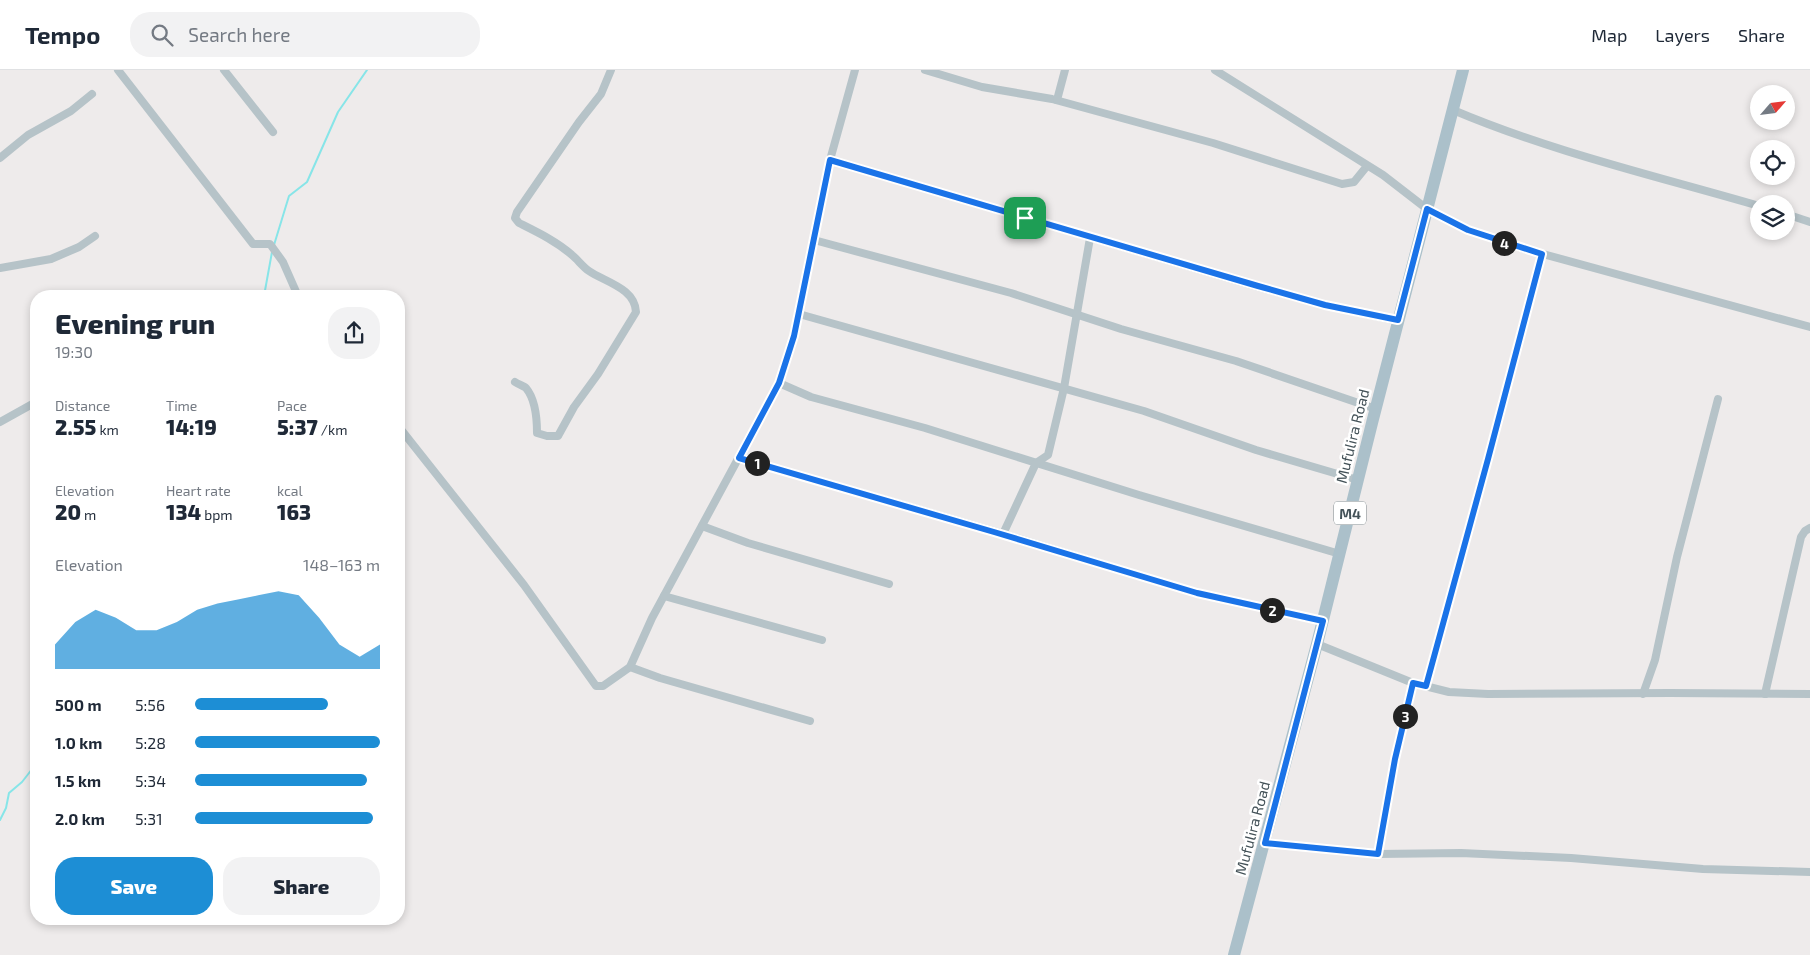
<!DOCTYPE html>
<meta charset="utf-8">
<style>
body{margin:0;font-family:"Exo 2",sans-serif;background:#f2f2f3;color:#1f2937;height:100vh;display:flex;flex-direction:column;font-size:19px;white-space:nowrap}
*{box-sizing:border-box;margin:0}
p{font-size:16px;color:#747a83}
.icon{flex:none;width:28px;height:28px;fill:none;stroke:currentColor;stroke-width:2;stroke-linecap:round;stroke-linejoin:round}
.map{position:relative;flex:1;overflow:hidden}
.drawer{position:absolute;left:30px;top:220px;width:375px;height:635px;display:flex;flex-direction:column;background:#fff;border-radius:20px;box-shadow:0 2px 8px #0003}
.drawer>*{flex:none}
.needle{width:32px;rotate:62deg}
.controls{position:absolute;left:1750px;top:15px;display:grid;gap:10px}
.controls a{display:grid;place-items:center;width:45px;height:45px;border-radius:50%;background:#fff;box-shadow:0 2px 8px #0003;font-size:25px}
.pin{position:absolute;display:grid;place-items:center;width:42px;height:42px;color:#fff;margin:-21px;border-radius:10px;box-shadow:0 2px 8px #0006}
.km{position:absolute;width:25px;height:25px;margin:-12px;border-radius:50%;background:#222;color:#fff;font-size:14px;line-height:25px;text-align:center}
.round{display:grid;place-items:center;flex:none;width:52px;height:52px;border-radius:20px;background:#f2f2f3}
.head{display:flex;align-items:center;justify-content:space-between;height:85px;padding:0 25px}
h1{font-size:28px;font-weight:800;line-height:38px}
.stats{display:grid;grid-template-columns:repeat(3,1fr);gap:8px;height:85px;padding:5px 25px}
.stats div{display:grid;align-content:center}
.stats b{font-size:21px;font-weight:800}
.stats small{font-size:14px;font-weight:400}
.stats p{font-size:14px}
.chart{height:140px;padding:10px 25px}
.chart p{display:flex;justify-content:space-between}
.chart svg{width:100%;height:90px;margin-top:5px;fill:#1d8ed5;opacity:.7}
.button{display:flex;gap:10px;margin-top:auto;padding:10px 25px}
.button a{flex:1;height:58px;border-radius:20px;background:#1d8ed5;color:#fff;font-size:20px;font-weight:800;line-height:58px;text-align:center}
.button a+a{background:#f2f2f3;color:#1f2937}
ul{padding:0 25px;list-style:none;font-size:16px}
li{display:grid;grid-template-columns:80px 60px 1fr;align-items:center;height:38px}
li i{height:12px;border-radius:6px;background:#1d8ed5}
header{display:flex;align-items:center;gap:30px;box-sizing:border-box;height:70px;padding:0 25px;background:#fff;border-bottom:1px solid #e0e1e3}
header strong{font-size:24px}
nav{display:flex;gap:28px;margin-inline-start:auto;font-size:18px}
.search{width:350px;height:45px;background:#f2f2f3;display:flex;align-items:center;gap:12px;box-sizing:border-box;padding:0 18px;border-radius:20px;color:#747a83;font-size:19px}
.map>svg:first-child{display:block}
</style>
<header>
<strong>Tempo</strong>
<div class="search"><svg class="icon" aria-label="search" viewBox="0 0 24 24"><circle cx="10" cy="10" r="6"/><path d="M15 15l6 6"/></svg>Search here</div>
<nav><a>Map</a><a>Layers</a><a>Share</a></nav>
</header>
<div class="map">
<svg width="1810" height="885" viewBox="0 0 1810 885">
<rect width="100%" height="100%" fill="#eeebeb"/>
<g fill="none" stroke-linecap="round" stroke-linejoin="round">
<g stroke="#87e5e8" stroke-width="2">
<path d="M274,175L289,126L307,112L338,42L367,0"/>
<path d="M264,226L272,182"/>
<path d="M0,750L6,738L9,723L22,712L36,694"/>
</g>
<g stroke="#b6c3c8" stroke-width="8">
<path d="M118,0L253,174H270L283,192L298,226"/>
<path d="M224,0L273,62"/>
<path d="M925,0L982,17L1052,29L1213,73L1342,114L1354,112L1367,96"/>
<path d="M1215,0L1383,105L1427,139L1469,160L1521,178L1810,257"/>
<path d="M1057,30L1065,0"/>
<path d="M1453,40C1552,82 1656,106 1759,136"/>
<path d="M0,88L28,65L71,41L92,24"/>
<path d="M830,90L1258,217L1325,235L1398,251"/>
<path d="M1786,144L1810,152"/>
<path d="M814,170L1011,223L1121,259L1236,291L1376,339"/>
<path d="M0,198L51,189L79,177L95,166"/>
<path d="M799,244L1144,341L1256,380L1358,410"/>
<path d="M515,312C518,314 524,316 526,318C536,330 537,349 537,363L547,366H558L574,337L598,304L636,242C635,218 605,212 589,201C583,197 578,190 572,185C556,171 537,162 519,153L515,148L517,142L579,52L601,24L611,0"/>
<path d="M779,313L811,327L925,358L1139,425L1340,484"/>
<path d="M0,352L36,332"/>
<path d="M399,357L524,515L596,616H603L630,597L652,548L779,313L794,266L830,90L855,0"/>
<path d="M739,388L994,461L1197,523L1323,551"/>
<path d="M702,456L748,473L889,514"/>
<path d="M1003,464L1036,393L1048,385L1064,318L1090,168"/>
<path d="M664,526L822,570"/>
<path d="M1317,574L1413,613L1449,622L1488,624L1670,623L1810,624"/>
<path d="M630,597L660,608L810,651"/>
<path d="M1426,616L1488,389L1542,184"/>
<path d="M1643,624L1655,590L1677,487L1718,329"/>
<path d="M1765,624L1801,467L1805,461L1810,458"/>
<path d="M1265,773L1378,784L1461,783L1571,788L1703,799L1810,802"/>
<path d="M1378,784L1395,689L1413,613"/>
</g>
<path stroke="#abc0ca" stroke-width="12" d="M1234,885L1317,574L1372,353L1463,0"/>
</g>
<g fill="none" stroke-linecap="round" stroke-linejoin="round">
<defs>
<path id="route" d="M830,90L1258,216L1325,235L1398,250L1427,139L1468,160L1542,184L1488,389L1426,616L1413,613L1395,689L1378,784L1265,773L1323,551L1197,523L994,462L739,388L779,313L794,266Z"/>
</defs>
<use href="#route" stroke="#fff" stroke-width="10"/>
<use href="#route" stroke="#1a73e8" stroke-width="6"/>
</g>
<g text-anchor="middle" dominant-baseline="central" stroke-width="5" stroke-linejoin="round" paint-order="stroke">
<rect fill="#fff" stroke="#7c868a" stroke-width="1" x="1334" y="431.5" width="32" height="23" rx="4"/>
<g font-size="14" font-weight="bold" fill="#445258">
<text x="1350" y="443">M4</text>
</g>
<g font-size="15" fill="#445258" stroke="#fff">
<text transform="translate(1352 366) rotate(-76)">Mufulira Road</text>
<text transform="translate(1252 758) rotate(-75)">Mufulira Road</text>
</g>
</g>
</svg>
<div class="controls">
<a><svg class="needle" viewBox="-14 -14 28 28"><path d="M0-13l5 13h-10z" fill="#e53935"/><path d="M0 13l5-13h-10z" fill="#747a83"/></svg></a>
<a><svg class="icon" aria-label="locate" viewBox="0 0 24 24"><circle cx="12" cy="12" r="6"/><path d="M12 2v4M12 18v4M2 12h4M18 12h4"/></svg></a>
<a><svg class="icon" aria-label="layers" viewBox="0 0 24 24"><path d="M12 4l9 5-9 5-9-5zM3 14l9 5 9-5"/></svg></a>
</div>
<div class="pin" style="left:1025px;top:148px;background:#1e9e55"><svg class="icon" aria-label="arrive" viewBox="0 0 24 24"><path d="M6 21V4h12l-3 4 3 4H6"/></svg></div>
<b class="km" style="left:757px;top:393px">1</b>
<b class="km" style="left:1272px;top:540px">2</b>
<b class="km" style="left:1405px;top:646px">3</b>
<b class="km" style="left:1504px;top:173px">4</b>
<section class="drawer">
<div class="head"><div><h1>Evening run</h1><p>19:30</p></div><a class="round"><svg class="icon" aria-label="share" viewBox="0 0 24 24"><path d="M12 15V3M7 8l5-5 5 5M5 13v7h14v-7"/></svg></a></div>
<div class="stats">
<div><p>Distance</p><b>2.55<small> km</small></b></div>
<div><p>Time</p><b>14:19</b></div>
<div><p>Pace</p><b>5:37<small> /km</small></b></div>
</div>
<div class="stats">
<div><p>Elevation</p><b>20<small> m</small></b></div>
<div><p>Heart rate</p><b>134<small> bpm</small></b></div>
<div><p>kcal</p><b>163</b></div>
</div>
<div class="chart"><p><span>Elevation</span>148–163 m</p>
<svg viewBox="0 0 160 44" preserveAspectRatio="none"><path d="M0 44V32L10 21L20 15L30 19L40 25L50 25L60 21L70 15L80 12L90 10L100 8L110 6L120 8L130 19L140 32L150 38L160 32V44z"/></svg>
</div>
<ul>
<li><b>500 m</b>5:56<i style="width:72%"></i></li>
<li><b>1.0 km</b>5:28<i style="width:100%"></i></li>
<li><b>1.5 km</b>5:34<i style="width:93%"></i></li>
<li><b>2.0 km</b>5:31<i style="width:96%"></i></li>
</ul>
<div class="button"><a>Save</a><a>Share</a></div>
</section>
</div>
